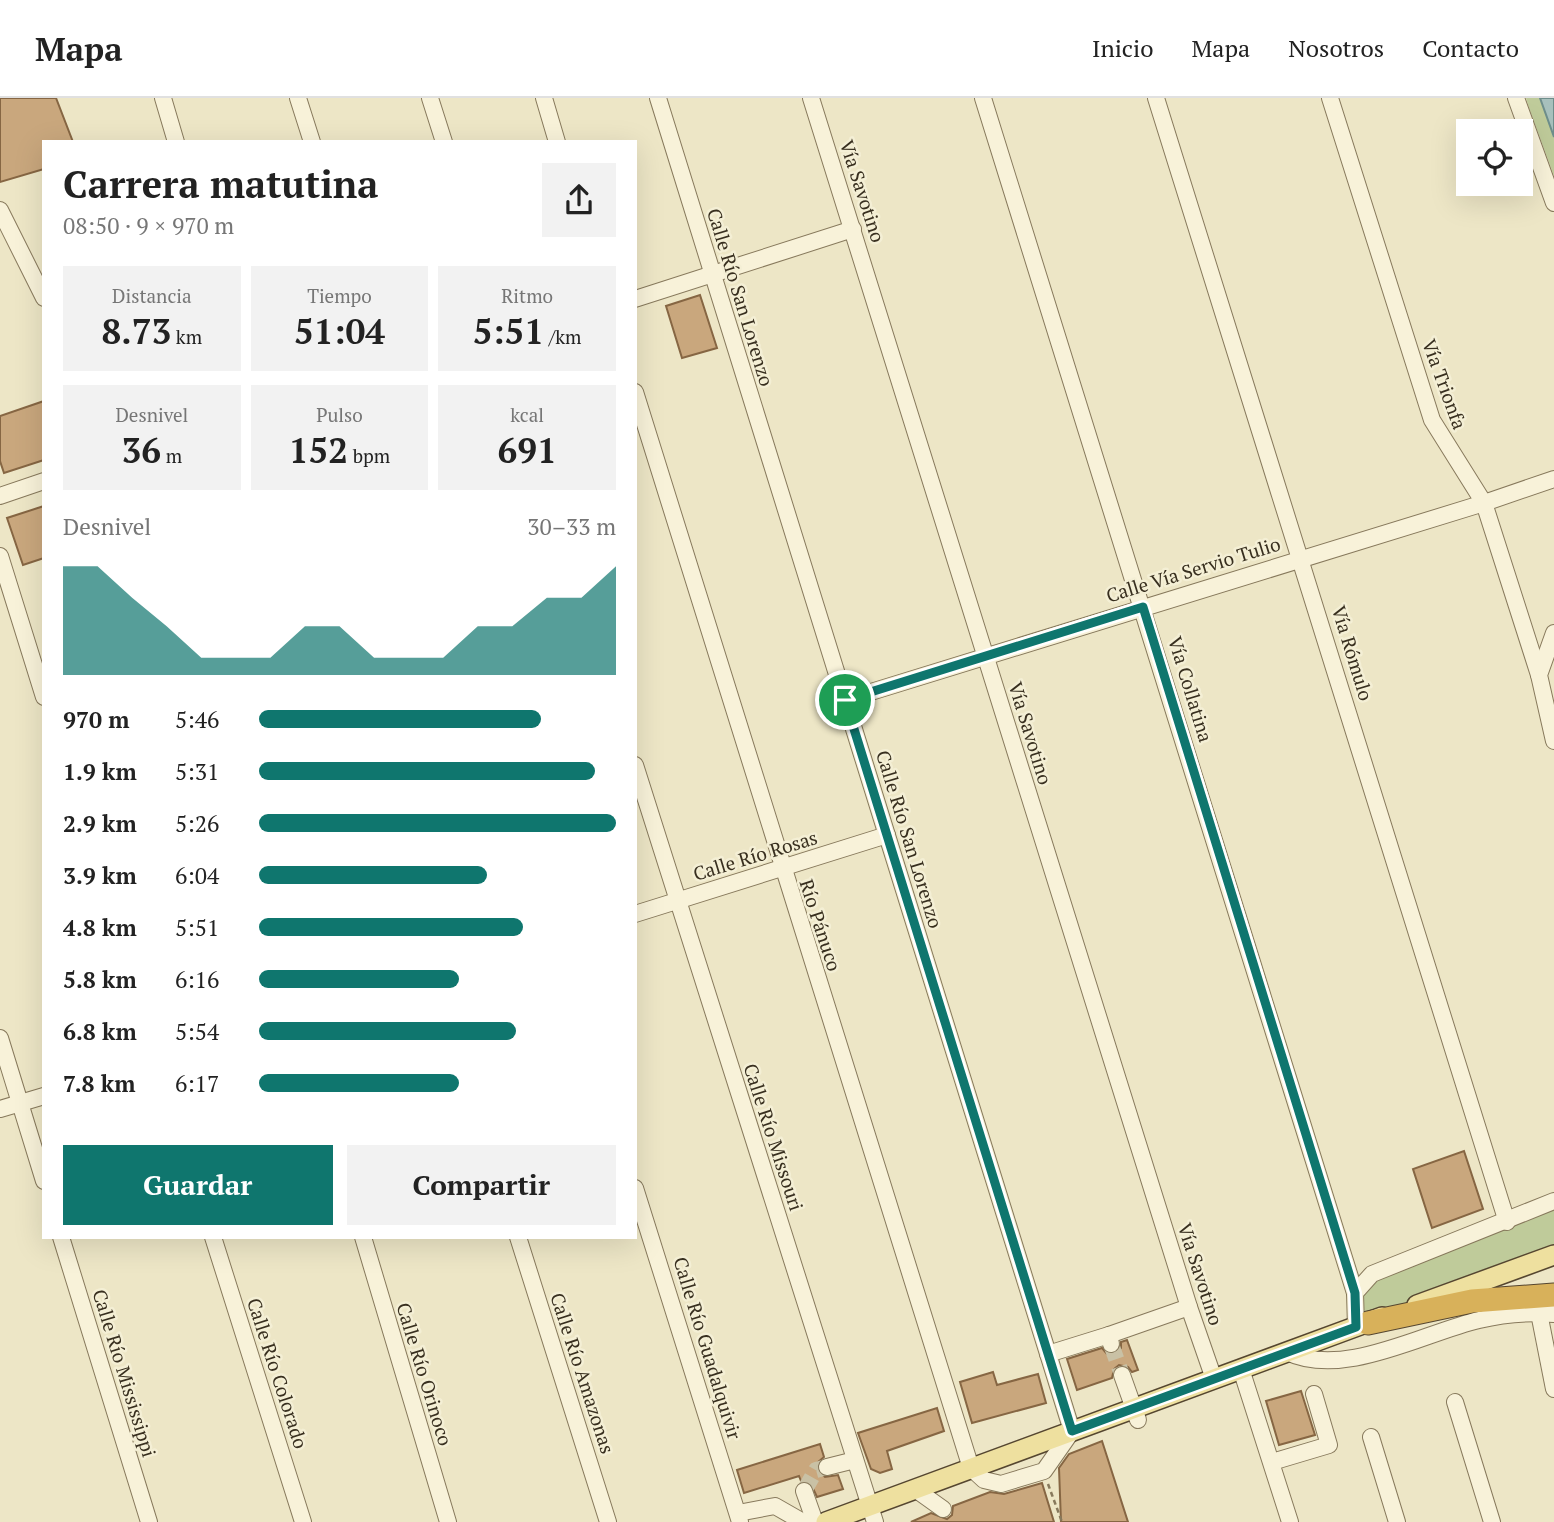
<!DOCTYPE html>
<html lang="es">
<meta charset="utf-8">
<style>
body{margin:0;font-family:"PT Serif",serif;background:#f2f2f2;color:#222;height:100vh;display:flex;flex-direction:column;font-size:26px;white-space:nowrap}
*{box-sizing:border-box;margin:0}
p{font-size:23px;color:#767676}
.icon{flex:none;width:38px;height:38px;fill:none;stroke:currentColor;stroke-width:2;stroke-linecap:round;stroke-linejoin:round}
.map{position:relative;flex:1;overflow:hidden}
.panel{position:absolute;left:42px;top:42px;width:595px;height:1099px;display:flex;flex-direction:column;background:#fff;border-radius:0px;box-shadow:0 7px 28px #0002}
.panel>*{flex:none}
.controls{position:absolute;left:1456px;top:21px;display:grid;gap:14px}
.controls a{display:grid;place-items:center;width:77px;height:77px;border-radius:0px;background:#fff;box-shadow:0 7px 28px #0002;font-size:35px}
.pin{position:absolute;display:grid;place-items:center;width:60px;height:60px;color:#fff;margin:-30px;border:4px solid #fff;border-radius:50%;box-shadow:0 2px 7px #0007}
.round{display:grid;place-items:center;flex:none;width:74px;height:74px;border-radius:0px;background:#f2f2f2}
.head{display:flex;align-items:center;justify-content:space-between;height:119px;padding:0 21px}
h1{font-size:38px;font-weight:700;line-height:52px}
.metrics{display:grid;grid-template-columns:repeat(3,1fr);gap:10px;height:119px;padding:7px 21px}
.metrics div{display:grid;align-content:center;border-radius:0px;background:#f2f2f2;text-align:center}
.metrics b{font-size:35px;font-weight:700}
.metrics small{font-size:19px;font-weight:400}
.metrics p{font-size:19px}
.chart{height:196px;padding:14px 21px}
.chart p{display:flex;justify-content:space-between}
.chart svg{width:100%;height:126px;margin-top:7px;fill:#0f766e;opacity:.7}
.primary-button{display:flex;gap:14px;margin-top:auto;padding:14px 21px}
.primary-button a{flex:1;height:80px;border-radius:0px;background:#0f766e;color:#fff;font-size:28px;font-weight:700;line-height:80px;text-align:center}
.primary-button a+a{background:#f2f2f2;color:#222}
ul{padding:0 21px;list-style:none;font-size:23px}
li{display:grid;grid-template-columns:112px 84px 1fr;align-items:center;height:52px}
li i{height:18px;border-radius:9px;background:#0f766e}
header{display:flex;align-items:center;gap:42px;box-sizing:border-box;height:98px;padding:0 35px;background:#fff;border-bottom:2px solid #e0e0e0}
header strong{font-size:33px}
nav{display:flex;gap:38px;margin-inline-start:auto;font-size:24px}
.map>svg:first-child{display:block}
</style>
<header>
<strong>Mapa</strong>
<nav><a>Inicio</a><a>Mapa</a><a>Nosotros</a><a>Contacto</a></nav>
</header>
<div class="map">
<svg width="1554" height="1424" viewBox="0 0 1554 1424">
<rect width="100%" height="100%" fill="#ede6c6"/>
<g fill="#bfcb9a">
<path d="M1526,0H1554V78L1529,10Z"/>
<path d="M1554,1102V1157L1356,1229L1355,1195L1372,1176Z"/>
</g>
<path fill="#a7c0bc" stroke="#6e8e8b" stroke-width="2" d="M1540,0H1554V39Z"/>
<g fill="#c9a77d" stroke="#866643" stroke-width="2">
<path d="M0,0H56L73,44H44V71L0,84Z"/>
<path d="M700,197L717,250L682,260L666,208Z"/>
<path d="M44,303V362L4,375L0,363V318Z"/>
<path d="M44,408V460L23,467L7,420Z"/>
<path d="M1464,1053L1483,1111L1432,1130L1413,1071Z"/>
<path d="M1127,1242L1138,1272L1132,1274L1128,1269L1119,1267L1114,1271L1112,1280L1077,1292L1067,1261L1102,1250L1107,1256H1114L1121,1250V1244Z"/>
<path d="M993,1274L997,1287L1038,1276L1046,1305L972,1325L960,1284Z"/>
<path d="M1301,1293L1315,1337L1279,1347L1266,1303Z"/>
<path d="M937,1310L944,1333L887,1353L892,1371L880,1375L871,1371L858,1335Z"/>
<path d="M1102,1343L1128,1424H1061L1059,1370L1069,1356Z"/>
<path d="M820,1346L824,1359L817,1365V1372L825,1379L838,1377L843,1391L817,1399L811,1386L801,1383L799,1378L744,1395L737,1372Z"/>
<path d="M1042,1385L1054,1424H911L931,1415L947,1421L952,1417L953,1408L990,1394L1004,1396Z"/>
</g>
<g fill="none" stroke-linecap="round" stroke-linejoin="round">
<g stroke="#c9c1a5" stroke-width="16" stroke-dasharray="16 8" stroke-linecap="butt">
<path d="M1111,1246L1122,1277"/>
<path d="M804,1393L816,1372L827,1369"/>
</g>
<defs>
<g id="minor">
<path d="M163,0L176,44"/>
<path d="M298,0L312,44"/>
<path d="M430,0L444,44"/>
<path d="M544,0L557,44"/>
<path d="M811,0L1189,1209L1214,1281"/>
<path d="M983,0L1355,1195"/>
<path d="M1156,0L1507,1124"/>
<path d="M1330,0L1432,322L1484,405L1539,577"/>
<path d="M1516,0L1554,105"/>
<path d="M0,112L44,200"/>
<path d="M635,201L853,131"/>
<path d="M635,294L971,1370L984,1382L1001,1386L1044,1373L1072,1333L658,0"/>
<path d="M0,398L44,383"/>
<path d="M0,458L44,599"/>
<path d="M1554,535L1539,577L1554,643"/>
<path d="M845,602L1484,405L1554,381"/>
<path d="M635,667L875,1424"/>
<path d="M635,816L887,737"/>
<path d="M0,940L44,1083"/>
<path d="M0,1011L44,998"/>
<path d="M635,1090L740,1424"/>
<path d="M61,1139L149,1424"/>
<path d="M213,1139L303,1424"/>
<path d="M363,1139L448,1424"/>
<path d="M518,1139L608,1424"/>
<path d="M1539,1215L1554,1291"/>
<path d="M1356,1229L1355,1195L1372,1176L1554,1103"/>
<path d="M1111,1246L1109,1237L1189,1209"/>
<path d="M1287,1254C1344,1281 1423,1235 1479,1222C1503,1216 1529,1214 1554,1216"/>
<path d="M1048,1256L1109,1237"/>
<path d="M1241,1271L1290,1424"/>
<path d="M1122,1277L1138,1322"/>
<path d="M1455,1304L1492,1424"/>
<path d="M1371,1339L1397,1424"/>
<path d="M1272,1364L1329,1347L1314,1296"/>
<path d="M827,1369L855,1362"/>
<path d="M915,1391L943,1411"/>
<path d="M804,1393L815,1424"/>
<path d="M738,1415L775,1408L803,1424"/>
</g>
<g id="major">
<path d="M1417,1207L1554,1157"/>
<path d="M826,1424L1382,1219"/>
</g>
<path id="highway" d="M1368,1225L1472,1203L1554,1197"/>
</defs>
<use href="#minor" stroke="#87795c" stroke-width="18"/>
<use href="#major" stroke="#554630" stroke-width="22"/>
<use href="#highway" stroke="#554630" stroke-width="25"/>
<path stroke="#87795c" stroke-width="2.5" stroke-dasharray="5 3.5" stroke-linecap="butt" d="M1048,1386L1062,1424"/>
<use href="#minor" stroke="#f8f2d9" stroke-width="16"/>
<use href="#major" stroke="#eee09f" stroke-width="19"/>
<use href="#highway" stroke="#d8b15a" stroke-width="23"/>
</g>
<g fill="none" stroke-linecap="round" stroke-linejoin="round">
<defs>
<path id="route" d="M1143,509L1355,1195L1356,1229L1072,1333L845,602Z"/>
</defs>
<use href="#route" stroke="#fff" stroke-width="14"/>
<use href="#route" stroke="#0f766e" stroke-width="9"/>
</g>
<g text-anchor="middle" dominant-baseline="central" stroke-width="5" stroke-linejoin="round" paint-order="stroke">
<g font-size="19" fill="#382f1f" stroke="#f4efd5">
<text transform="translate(863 93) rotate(72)">Vía Savotino</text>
<text transform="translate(741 199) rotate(73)">Calle Río San Lorenzo</text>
<text transform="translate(1445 286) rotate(70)">Vía Trionfa</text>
<text transform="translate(1193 471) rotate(-17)">Calle Vía Servio Tulio</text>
<text transform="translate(1353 555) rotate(73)">Vía Rómulo</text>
<text transform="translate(1191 591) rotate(73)">Vía Collatina</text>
<text transform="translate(1031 635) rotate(73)">Vía Savotino</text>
<text transform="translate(910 741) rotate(73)">Calle Río San Lorenzo</text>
<text transform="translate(755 757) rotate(-17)">Calle Río Rosas</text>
<text transform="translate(821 827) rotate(72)">Río Pánuco</text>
<text transform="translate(774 1039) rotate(72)">Calle Río Missouri</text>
<text transform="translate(1201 1176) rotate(72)">Vía Savotino</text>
<text transform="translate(708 1250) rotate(73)">Calle Río Guadalquivir</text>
<text transform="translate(125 1275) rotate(73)">Calle Río Mississippi</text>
<text transform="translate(278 1275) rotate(72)">Calle Río Colorado</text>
<text transform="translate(583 1275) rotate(72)">Calle Río Amazonas</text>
<text transform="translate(425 1276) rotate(73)">Calle Río Orinoco</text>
</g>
</g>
</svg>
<div class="controls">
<a><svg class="icon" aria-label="locate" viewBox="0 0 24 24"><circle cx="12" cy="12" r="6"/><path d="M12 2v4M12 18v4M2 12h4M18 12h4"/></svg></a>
</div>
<div class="pin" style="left:845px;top:602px;background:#1e9e55"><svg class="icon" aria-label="arrive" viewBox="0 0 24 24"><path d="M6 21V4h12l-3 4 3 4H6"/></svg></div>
<section class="panel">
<div class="head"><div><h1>Carrera matutina</h1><p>08:50 · 9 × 970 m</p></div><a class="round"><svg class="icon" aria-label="share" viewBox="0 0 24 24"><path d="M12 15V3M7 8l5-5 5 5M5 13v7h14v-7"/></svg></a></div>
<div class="metrics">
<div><p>Distancia</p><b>8.73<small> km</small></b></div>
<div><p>Tiempo</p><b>51:04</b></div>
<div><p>Ritmo</p><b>5:51<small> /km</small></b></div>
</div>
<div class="metrics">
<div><p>Desnivel</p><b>36<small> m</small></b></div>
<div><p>Pulso</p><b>152<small> bpm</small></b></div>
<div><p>kcal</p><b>691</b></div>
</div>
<div class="chart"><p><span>Desnivel</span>30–33 m</p>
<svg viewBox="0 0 160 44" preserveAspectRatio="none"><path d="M0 44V6L10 6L20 17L30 27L40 38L50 38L60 38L70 27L80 27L90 38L100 38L110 38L120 27L130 27L140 17L150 17L160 6V44z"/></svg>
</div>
<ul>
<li><b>970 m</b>5:46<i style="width:79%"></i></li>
<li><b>1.9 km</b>5:31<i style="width:94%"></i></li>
<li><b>2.9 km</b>5:26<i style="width:100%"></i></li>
<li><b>3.9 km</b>6:04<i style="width:64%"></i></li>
<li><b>4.8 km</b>5:51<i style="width:74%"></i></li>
<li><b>5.8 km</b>6:16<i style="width:56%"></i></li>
<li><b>6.8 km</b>5:54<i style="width:72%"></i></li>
<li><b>7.8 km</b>6:17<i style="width:56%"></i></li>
</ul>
<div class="primary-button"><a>Guardar</a><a>Compartir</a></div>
</section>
</div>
